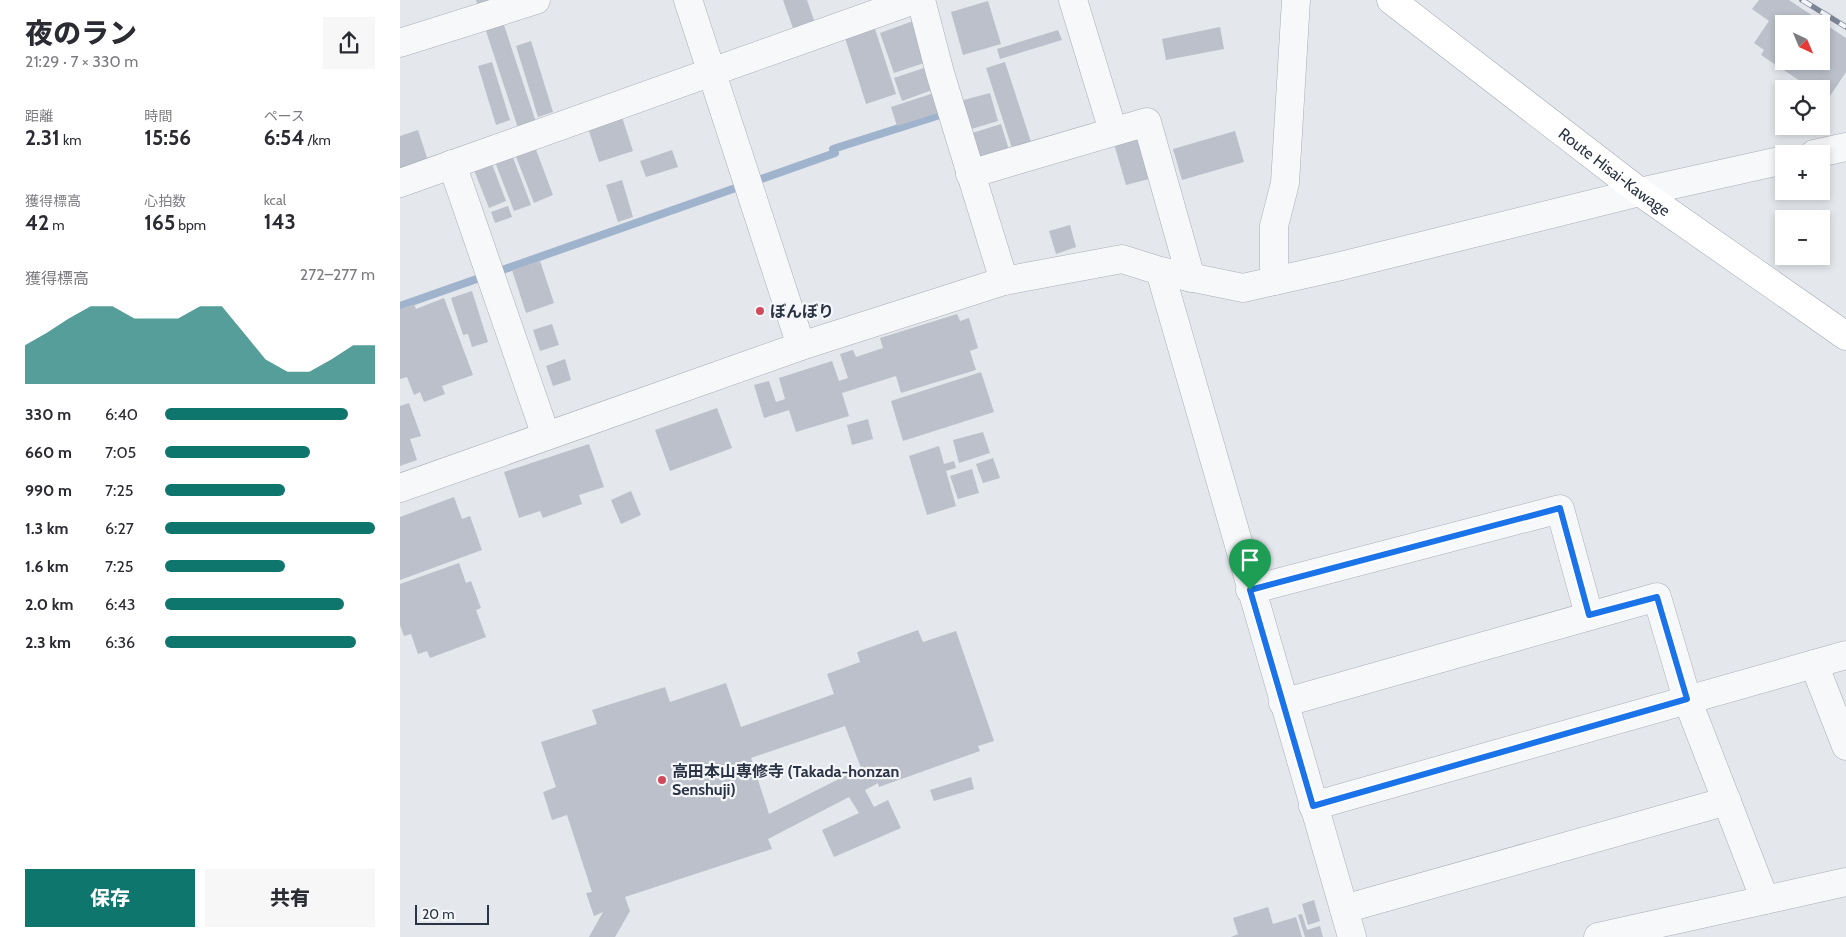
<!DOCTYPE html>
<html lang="ja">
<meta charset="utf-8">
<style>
body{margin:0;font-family:Cabin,"Noto Sans JP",sans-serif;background:#f7f7f7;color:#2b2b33;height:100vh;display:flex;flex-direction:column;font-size:19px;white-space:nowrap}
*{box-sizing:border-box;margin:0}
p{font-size:16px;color:#7c7c81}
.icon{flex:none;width:28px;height:28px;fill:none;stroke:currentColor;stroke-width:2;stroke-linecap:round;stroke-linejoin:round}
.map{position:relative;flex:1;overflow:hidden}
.details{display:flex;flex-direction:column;background:#fff;width:400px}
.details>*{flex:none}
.needle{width:32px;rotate:136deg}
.controls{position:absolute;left:1375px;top:15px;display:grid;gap:10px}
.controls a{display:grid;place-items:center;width:55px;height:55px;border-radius:0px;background:#fff;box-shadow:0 2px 8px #0003;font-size:25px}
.scale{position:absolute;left:15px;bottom:12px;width:74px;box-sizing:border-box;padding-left:5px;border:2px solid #2b3445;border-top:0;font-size:14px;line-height:18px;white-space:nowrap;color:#2b3445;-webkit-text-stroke:4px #f4f6f9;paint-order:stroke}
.pin{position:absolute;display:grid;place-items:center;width:42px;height:42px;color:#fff;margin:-51px -21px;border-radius:50% 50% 50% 0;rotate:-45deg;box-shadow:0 0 5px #0007}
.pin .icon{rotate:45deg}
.round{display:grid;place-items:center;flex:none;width:52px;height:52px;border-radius:0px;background:#f7f7f7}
.head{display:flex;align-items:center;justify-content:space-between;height:85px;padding:0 25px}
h1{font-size:28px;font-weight:800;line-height:38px}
.metrics{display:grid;grid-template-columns:repeat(3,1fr);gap:8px;height:85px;padding:5px 25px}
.metrics div{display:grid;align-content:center}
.metrics b{font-size:21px;font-weight:800}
.metrics small{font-size:14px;font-weight:400}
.metrics p{font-size:14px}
.chart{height:140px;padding:10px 25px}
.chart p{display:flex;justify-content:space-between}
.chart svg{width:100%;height:90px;margin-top:5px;fill:#0f766e;opacity:.7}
.button{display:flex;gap:10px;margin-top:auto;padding:10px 25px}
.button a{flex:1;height:58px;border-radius:0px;background:#0f766e;color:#fff;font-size:20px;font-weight:800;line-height:58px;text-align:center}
.button a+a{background:#f7f7f7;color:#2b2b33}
ul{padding:0 25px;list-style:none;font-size:16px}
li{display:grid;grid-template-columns:80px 60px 1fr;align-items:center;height:38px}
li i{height:12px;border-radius:6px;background:#0f766e}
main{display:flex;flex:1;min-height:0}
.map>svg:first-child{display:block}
</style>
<main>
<section class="details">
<div class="head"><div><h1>夜のラン</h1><p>21:29 · 7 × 330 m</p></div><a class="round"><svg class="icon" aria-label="share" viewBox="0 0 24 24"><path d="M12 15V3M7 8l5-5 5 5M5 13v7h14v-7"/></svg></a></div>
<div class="metrics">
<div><p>距離</p><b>2.31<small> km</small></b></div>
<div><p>時間</p><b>15:56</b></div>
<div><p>ペース</p><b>6:54<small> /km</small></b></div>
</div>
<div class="metrics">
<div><p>獲得標高</p><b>42<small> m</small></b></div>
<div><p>心拍数</p><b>165<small> bpm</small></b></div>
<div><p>kcal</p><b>143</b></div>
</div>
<div class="chart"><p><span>獲得標高</span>272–277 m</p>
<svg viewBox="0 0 160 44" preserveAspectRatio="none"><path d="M0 44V25L10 19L20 12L30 6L40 6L50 12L60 12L70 12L80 6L90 6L100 19L110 32L120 38L130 38L140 32L150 25L160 25V44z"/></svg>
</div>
<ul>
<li><b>330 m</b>6:40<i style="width:87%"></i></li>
<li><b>660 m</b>7:05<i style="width:69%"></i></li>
<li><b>990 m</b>7:25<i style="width:57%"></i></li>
<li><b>1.3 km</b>6:27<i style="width:100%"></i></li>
<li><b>1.6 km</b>7:25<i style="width:57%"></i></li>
<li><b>2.0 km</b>6:43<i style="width:85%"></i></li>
<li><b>2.3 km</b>6:36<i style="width:91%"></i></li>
</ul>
<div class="button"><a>保存</a><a>共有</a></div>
</section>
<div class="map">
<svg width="1446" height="937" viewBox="0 0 1446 937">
<rect width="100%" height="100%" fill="#e4e7ec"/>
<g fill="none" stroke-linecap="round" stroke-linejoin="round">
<path stroke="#9fb4cc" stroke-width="8" d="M0,306L435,153L433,149L543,114"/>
</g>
<g fill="#bbc0ca" fill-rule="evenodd">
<path d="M76,0H94L78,6Z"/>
<path d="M383,0H407L415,23L394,31Z"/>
<path d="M1359,0H1389L1446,38V72L1428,99L1421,95V89H1412L1361,55L1364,50L1354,43L1369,21L1352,9ZM1384,24H1421V61H1384Z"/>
<path d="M588,1L601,44L563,55L551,12Z"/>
<path d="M513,21L527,62L494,73L480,33Z"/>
<path d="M103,22L136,122L118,128L85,28Z"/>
<path d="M820,27L824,49L766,60L762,39Z"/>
<path d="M475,29L496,94L466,104L445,38Z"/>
<path d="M658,30L662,40L600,59L597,49Z"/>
<path d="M131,41L153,112L138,117L116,46Z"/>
<path d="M92,62L110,120L96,125L78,66Z"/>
<path d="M605,62L631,142L612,148L586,68Z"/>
<path d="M527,67L535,89L502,101L494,78Z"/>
<path d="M534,93L541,112L497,126L491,107Z"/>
<path d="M590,93L598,121L568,130L560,101Z"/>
<path d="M222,117L233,151L199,162L188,128Z"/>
<path d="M601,124L609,150L577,160L569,134Z"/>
<path d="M18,130L28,161L0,170V136Z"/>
<path d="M835,131L844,162L782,180L773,149Z"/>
<path d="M737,137L749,179L726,185L714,144Z"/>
<path d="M135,147L153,195L134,203L115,154Z"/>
<path d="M272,150L278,167L246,177L240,161Z"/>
<path d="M112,155L131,205L114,211L95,162Z"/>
<path d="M92,164L106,201L89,208L74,170Z"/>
<path d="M222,180L233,217L218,222L206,185Z"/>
<path d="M108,206L112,217L95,223L91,212Z"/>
<path d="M670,225L676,247L656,254L649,231Z"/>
<path d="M140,261L154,303L126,313L112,270Z"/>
<path d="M72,291L88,342L72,347L68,334L63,335L51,298Z"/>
<path d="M44,298L73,375L42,386L45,394L24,402L20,392L14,395L7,377L0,379V309L14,304L16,309Z"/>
<path d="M557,314L560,321L569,318L578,348L570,351L576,370L501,393L496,376L442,393L449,416L396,432L389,410L364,418L354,385L369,381L376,402L385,399L379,378L432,361L439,381L448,378L440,354L453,350L456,357L483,348L480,338Z"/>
<path d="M152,324L159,345L140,351L133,330Z"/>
<path d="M165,359L171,380L153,386L146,366Z"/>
<path d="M581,372L594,412L503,441L491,401Z"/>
<path d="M9,403L21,436L10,439L17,460L0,466V406Z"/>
<path d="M317,408L332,448L270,471L255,430Z"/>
<path d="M468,419L473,439L452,445L447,425Z"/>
<path d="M583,432L590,453L559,463L553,440Z"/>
<path d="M189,444L204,487L179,495L182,504L143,518L140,511L119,518L104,472Z"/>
<path d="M539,446L544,464L554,461L556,468L546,471L556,506L527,515L509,456Z"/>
<path d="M593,458L600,478L583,483L576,464Z"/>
<path d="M572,469L579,493L558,499L550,476Z"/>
<path d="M231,491L241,515L221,524L211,500Z"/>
<path d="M54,497L62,519L70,516L82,550L0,580V517Z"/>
<path d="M59,563L66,583L71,581L81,608L76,610L86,637L30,658L27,651L18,654L11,634L4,636L0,625V584Z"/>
<path d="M518,630L523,642L556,631L594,741L578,746L580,751L479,787L478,783L465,790L474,807L488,800L501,828L434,857L422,830L459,813L449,797L368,839L372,849L225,897L230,911L215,937H189L203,912L194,916L186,893L192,892L167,815L152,820L143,792L156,787L141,742L197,724L192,710L265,687L270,702L326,683L341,727L434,694L427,674L460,662L457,652ZM445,726L461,768L369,814L351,758Z"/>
<path d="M571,777L574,789L534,801L530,790Z"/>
<path d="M914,900L920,921L908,925L902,904Z"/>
<path d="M868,907L873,924L896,917L902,937H831L838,934L833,918Z"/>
<path d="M902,914L907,930L920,926L923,937H905L898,915Z"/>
</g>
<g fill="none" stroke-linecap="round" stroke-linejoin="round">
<defs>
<g id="minor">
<path d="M288,0L401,346"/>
<path d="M521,0L540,73L604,281"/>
<path d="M673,0L713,131"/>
<path d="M0,43L136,0"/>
<path d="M1414,154L1446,147"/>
<path d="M52,164L146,436"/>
<path d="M570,174L747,122L791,278"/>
<path d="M0,183L514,0"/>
<path d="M760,271L952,937"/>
<path d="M874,281V226L885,183L896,0"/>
<path d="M0,488L401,346L604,281L722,259L760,271L843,288L941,266L1240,192L1384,160"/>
<path d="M850,590L1160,509L1189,615"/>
<path d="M1414,664L1446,746"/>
<path d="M883,703L1257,597L1287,699L1365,900"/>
<path d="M913,806L1446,655"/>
<path d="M944,909L1327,801"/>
<path d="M1198,937L1446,882"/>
</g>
<g id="major">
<path id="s1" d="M991,0L1240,192L1446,336"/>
</g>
</defs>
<use href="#minor" stroke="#a9aeb7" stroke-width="29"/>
<use href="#major" stroke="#a3abb8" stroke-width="29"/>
<use href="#minor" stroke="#f7f8fa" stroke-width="28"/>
<use href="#major" stroke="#fff" stroke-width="28"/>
<defs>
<path id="rail" d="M1402,0L1446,27"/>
</defs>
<use href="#rail" stroke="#7d8696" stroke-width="5.5"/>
<use href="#rail" stroke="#f4f6f9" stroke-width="4" stroke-dasharray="11" stroke-linecap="butt"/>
</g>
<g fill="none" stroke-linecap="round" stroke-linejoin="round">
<defs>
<path id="route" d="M1160,508L1189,615L1257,597L1287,699L913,806L850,590Z"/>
</defs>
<use href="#route" stroke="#fff" stroke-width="10"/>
<use href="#route" stroke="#1a73e8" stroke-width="6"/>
</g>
<g fill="#d1495b" stroke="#f4f6f9" stroke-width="2">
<circle cx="360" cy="311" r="5"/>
<circle cx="262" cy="780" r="5"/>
</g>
<g text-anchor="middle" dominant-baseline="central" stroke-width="4.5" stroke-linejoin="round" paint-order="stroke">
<g font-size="16" fill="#2b3445" stroke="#f4f6f9">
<text stroke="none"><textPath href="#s1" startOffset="282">Route Hisai-Kawage</textPath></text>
</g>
<g font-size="16" font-weight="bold" fill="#2b3445" stroke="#f4f6f9" text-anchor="start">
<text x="370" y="311">ぼんぼり</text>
<text x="272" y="771">高田本山専修寺 (Takada-honzan<tspan x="272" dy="18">Senshuji)</tspan></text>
</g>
</g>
</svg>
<div class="controls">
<a><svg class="needle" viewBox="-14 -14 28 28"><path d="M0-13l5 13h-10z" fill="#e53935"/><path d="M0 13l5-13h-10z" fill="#7c7c81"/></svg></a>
<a><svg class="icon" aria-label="locate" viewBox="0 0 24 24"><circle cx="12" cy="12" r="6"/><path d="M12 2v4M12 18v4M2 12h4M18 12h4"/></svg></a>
<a>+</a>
<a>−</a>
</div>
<div class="scale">20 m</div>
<div class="pin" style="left:850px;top:590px;background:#1e9e55"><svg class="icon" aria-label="arrive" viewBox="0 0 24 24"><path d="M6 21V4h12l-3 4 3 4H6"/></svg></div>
</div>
</main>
